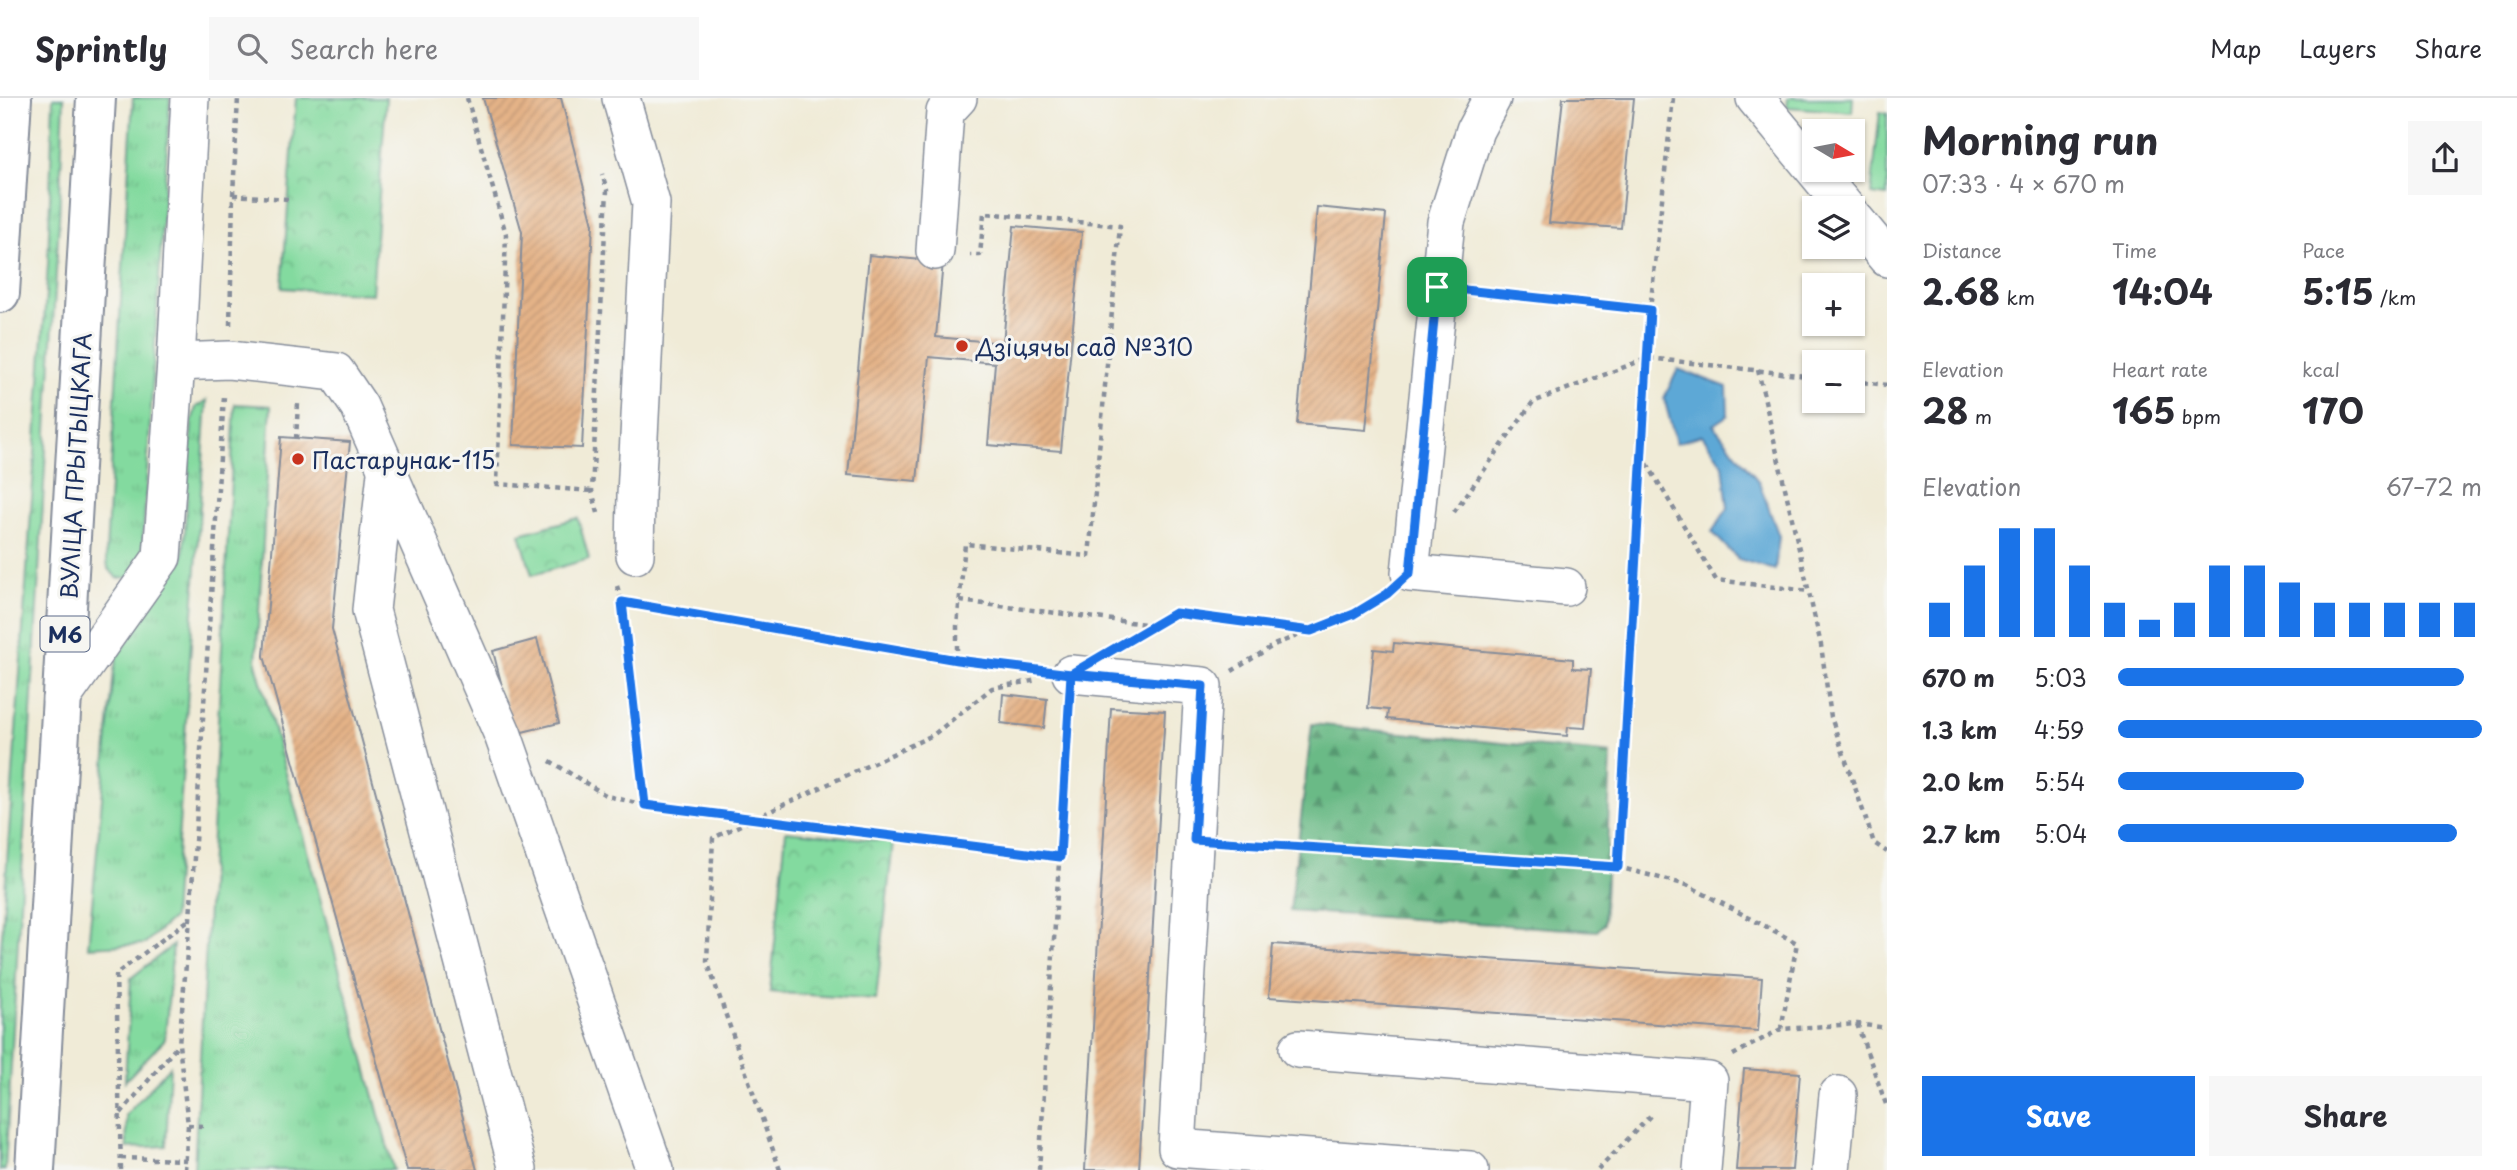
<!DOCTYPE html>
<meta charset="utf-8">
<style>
body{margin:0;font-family:"Playpen Sans",sans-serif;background:#f7f7f7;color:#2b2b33;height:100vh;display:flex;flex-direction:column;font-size:26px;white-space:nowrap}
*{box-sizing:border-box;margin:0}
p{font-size:23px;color:#7c7c81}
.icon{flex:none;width:38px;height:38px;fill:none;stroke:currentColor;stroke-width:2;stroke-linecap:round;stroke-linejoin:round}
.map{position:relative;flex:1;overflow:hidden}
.drawer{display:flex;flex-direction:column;background:#fff;width:630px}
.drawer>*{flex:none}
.needle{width:46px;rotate:100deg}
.tools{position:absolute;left:1802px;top:21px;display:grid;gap:14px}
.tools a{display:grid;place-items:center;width:63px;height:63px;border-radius:0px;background:#fff;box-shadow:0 2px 5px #0004;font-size:35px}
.pin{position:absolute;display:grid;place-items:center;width:60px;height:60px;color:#fff;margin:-30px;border-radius:14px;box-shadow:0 4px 10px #0006}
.round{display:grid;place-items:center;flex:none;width:74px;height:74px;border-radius:0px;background:#f7f7f7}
.summary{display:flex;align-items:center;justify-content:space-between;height:119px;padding:0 35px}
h1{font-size:38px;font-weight:700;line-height:52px}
.figures{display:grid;grid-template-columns:repeat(3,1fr);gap:10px;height:119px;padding:7px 35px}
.figures div{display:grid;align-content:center}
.figures b{font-size:35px;font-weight:700}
.figures small{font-size:19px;font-weight:400}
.figures p{font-size:19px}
.chart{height:196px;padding:14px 35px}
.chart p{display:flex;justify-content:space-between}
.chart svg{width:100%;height:126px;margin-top:7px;stroke:#1a73e8;stroke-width:6}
.primary-button{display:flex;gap:14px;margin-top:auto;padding:14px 35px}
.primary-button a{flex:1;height:80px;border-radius:0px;background:#1a73e8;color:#fff;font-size:28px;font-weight:700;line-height:80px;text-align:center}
.primary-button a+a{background:#f7f7f7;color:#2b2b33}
ul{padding:0 35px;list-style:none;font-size:23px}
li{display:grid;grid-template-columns:112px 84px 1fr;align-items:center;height:52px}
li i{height:18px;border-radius:9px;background:#1a73e8}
header{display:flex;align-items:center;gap:42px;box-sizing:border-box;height:98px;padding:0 35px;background:#fff;border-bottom:2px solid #e1e1e2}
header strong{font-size:33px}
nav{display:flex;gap:38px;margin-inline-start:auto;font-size:24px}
.search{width:490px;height:63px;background:#f7f7f7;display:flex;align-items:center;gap:18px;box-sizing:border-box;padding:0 24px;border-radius:0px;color:#7c7c81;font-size:26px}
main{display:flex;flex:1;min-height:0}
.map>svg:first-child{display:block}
</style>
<header>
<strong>Sprintly</strong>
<div class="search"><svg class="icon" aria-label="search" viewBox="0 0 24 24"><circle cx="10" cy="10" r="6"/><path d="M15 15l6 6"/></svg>Search here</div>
<nav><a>Map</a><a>Layers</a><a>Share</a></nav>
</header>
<main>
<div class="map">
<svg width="1887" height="1072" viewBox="0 0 1887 1072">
<defs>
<pattern id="grass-tufts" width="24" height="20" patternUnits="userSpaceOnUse" patternTransform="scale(1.75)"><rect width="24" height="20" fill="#83da9f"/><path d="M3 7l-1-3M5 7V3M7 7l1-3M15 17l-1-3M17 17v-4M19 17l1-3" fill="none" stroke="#71bb8b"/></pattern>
<pattern id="forest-firs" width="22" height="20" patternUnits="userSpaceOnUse" patternTransform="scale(1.75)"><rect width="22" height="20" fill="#6aba86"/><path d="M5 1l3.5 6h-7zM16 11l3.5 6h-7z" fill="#569871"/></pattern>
<pattern id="park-crowns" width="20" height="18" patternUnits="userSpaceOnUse" patternTransform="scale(1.75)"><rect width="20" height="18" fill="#83da9f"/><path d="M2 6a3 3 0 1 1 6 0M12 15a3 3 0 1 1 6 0" fill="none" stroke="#71bb8b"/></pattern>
<pattern id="building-hatch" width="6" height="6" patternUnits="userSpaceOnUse" patternTransform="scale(1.75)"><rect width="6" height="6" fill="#e4b287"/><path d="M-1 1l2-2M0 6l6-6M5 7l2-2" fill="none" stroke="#c39977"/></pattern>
</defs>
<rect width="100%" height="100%" fill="#f6f6f2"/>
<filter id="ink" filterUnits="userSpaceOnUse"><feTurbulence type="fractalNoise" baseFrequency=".0143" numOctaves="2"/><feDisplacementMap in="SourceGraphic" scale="14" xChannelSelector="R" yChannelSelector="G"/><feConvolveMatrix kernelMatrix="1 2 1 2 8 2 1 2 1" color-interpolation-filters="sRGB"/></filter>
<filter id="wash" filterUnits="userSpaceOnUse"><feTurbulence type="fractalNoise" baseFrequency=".00686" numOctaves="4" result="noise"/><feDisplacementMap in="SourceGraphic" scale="28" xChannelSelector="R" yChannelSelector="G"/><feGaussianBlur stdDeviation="1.57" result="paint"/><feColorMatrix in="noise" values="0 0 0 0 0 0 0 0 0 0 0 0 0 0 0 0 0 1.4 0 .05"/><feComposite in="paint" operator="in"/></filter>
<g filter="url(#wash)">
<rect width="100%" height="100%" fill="#f0ebd7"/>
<g fill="url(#grass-tufts)" stroke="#4f847e" stroke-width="2">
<path d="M53,0H64L59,122L5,1072H0V866L48,166Z"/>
<path d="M133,0H170L142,456L130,479L117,480L108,470L106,454Z"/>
<path d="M207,302L173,820L144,846L88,849L114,573L117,558L183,462L192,324L196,309Z"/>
<path d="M235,306L271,308L256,565L394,1072H194Z"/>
<path d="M173,847L165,941L125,983L131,880Z"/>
<path d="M170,968L166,1048L127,1050L126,1017Z"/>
</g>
<path fill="url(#forest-firs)" stroke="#427472" stroke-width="2" d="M1312,626L1611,656L1604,826L1597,833L1290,813Z"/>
<g fill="url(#park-crowns)" stroke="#4f847e" stroke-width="2">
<path d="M296,0H386L372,196L282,190Z"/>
<path d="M578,420L589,461L532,477L520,436Z"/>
<path d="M786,733L893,744L876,902L770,894Z"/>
</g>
<g fill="#83da9f" stroke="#4f847e" stroke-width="2">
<path d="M1788,0H1853L1852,14L1787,9Z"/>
<path d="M1880,14L1887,15V98L1871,96Z"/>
</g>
<path fill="#5da8d6" stroke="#3c6c9a" stroke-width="2" d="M1678,271L1727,289L1728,317L1713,327L1759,384L1779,438L1775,472L1738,461L1712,434L1728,410L1723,367L1702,337L1676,345L1664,300Z"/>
<g id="blocks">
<g fill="url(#building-hatch)">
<path d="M483,0H561L593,126L582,350L513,347L522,134Z"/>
<path d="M1563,0H1634L1621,130L1549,125Z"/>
<path d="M1317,109L1386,116L1366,332L1297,326Z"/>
<path d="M1014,128L1082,134L1061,353L988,347L995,265L929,259L917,383L848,377L869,157L943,164L936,239L1003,245Z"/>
<path d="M281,339L350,344L332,531L477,1072H407L264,558Z"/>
<path d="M537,541L559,625L514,636L493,553Z"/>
<path d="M1394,545L1573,561V570L1591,571L1585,630L1568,629L1567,638L1387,621L1388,612L1368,610L1374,551L1393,553Z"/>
<path d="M1003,596L1047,601L1044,630L1001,625Z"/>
<path d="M1111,610L1165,613L1139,1072H1085Z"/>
<path d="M1273,846L1762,880L1758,933L1269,899Z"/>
<path d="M1744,971L1800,975L1792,1072H1736Z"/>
</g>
</g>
</g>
<g filter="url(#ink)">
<use href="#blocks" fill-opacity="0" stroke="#868d9a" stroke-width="2"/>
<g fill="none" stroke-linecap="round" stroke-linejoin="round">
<defs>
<g id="minor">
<path d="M621,0L651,105L636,397L635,457"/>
<path d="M1492,0L1475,32L1446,124L1410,475L1566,489"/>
<path d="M1755,0L1846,110"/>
<path d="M1853,119L1887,160"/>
<path d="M935,153L945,14L958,0"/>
<path d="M176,264L229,262L336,274L359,308L503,637L655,1072"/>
<path d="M386,375L371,512L518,1072"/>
<path d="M1071,576L1203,588L1177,1050L1470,1072"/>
<path d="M61,601L162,459L176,264L190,0"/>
<path d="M1298,951L1709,983L1702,1072"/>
<path d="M1831,1072L1838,997"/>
</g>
<g id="major">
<path d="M0,195L12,0"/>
<path d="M35,1072L96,0"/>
</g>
</defs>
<use href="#minor" stroke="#868d9a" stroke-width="40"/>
<use href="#major" stroke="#868d9a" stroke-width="42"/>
<g stroke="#868d9a" stroke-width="4.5" stroke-dasharray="5 5" stroke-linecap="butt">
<path d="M467,0L506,136L497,386L592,393"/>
<path d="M1673,0L1650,212L1618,769L1687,787L1797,845L1781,931"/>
<path d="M233,97L288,101"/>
<path d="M1474,193L1650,212"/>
<path d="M230,227L233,97L238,0"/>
<path d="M1758,272L1821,547L1831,619L1874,745L1887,754"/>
<path d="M1853,283L1887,287"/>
<path d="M296,341L298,305"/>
<path d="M1642,357L1716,482L1809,493"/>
<path d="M1454,414L1533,304L1648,260L1815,279"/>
<path d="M598,415L592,393L607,92L602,76"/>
<path d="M617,488L622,504L645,707"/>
<path d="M960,503L1153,527"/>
<path d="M622,504L957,562L1039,572"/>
<path d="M1125,544L1175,515L1311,533"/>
<path d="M957,562V528L965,446L1089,458L1120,128L984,115L980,157H970"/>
<path d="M1232,573L1276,546L1354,516L1383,498"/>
<path d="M550,663L607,698L645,707L1060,759"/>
<path d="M1227,744L1618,769"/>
<path d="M1857,926L1887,1009"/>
<path d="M1733,957L1781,931L1857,926L1887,930"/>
<path d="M121,1015L178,947"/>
<path d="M188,1027L203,1028"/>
<path d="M121,1060L186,1062"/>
<path d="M121,1072L116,876L190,821"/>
<path d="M185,1072L188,1027L179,946L190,821L224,298"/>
<path d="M780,1072L707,863L713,740L933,637L992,590L1038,582"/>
<path d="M1039,1072L1069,611"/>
<path d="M1598,1072L1653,1015"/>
</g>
<use href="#minor" stroke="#fff" stroke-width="37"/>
<use href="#major" stroke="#fff" stroke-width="38"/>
</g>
</g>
<g fill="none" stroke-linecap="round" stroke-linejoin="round" filter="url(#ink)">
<defs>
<path id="route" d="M1437,189L1410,475L1387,496L1354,516L1311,533L1175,515L1071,576L957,562L622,504L645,707L1060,759L1071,576L1203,588L1194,742L1618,769L1650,212L1437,189"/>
</defs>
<use href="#route" stroke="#fff" stroke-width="14"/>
<use href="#route" stroke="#1a73e8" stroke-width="9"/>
</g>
<g fill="#c8321e" stroke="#f6f6f2" stroke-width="2.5">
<circle cx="962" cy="248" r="7"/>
<circle cx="298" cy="361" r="7"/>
</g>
<g text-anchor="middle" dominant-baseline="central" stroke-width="6" stroke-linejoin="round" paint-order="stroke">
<rect fill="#f6f6f2" stroke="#5d6b8a" stroke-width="2" x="40.5" y="518.5" width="49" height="35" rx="5"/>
<g font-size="21" font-weight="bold" fill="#1b2f5e">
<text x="65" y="536">М6</text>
</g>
<g font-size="23" fill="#1b2f5e" stroke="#f6f6f2" text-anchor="start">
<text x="976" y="248">Дзіцячы сад №310</text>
<text x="312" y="361">Пастарунак-115</text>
</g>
<g font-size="23" fill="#1b2f5e" stroke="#f6f6f2">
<text transform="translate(75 368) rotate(-87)">ВУЛІЦА ПРЫТЫЦКАГА</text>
</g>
</g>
</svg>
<div class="tools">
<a><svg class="needle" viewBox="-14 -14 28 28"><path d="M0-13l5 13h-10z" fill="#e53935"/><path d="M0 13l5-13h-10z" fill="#7c7c81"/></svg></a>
<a><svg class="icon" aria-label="layers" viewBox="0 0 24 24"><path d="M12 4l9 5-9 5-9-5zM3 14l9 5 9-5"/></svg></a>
<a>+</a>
<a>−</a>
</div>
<div class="pin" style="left:1437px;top:189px;background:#1e9e55"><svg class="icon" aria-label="arrive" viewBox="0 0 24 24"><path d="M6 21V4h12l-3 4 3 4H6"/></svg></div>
</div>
<section class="drawer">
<div class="summary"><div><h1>Morning run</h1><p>07:33 · 4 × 670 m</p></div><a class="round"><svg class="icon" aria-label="share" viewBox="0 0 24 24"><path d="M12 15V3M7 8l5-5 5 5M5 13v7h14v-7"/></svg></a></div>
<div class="figures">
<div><p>Distance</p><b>2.68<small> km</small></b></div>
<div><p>Time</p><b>14:04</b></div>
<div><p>Pace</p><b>5:15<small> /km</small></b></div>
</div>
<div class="figures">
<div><p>Elevation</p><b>28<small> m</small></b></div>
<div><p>Heart rate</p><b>165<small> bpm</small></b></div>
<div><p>kcal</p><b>170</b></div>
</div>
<div class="chart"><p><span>Elevation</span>67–72 m</p>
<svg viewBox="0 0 160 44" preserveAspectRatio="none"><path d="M5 44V32M15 44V19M25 44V6M35 44V6M45 44V19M55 44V32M65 44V38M75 44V32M85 44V19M95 44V19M105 44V25M115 44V32M125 44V32M135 44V32M145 44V32M155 44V32"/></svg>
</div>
<ul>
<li><b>670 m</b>5:03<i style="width:95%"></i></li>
<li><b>1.3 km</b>4:59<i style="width:100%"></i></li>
<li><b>2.0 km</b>5:54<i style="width:51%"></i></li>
<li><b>2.7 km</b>5:04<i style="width:93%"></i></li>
</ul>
<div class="primary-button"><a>Save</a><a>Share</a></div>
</section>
</main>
